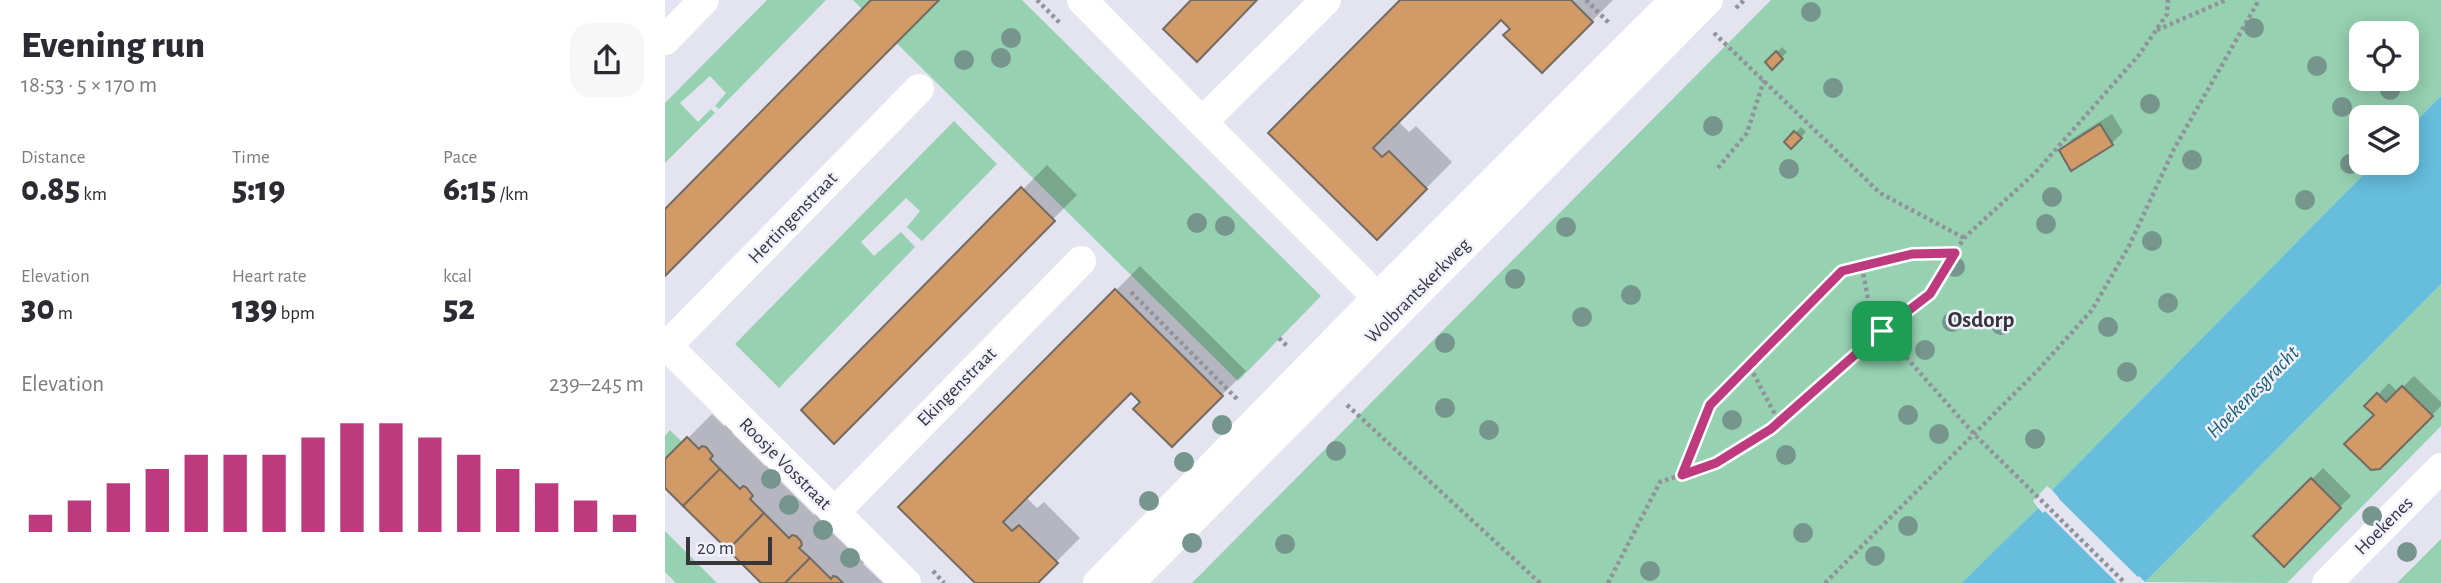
<!DOCTYPE html>
<meta charset="utf-8">
<style>
body{margin:0;font-family:"Alegreya Sans",sans-serif;background:#f7f7f7;color:#2b2b33;height:100vh;display:flex;flex-direction:column;font-size:26px;white-space:nowrap}
*{box-sizing:border-box;margin:0}
p{font-size:23px;color:#7c7c81}
.icon{flex:none;width:38px;height:38px;fill:none;stroke:currentColor;stroke-width:2;stroke-linecap:round;stroke-linejoin:round}
.map{position:relative;flex:1;overflow:hidden}
.sheet{display:flex;flex-direction:column;background:#fff;width:665px}
.sheet>*{flex:none}
.tools{position:absolute;left:1684px;top:21px;display:grid;gap:14px}
.tools a{display:grid;place-items:center;width:70px;height:70px;border-radius:14px;background:#fff;box-shadow:0 4px 18px #0003;font-size:35px}
.scale{position:absolute;left:21px;bottom:18px;width:86px;box-sizing:border-box;padding-left:7px;border:4px solid #36363a;border-top:0;font-size:19px;line-height:24px;white-space:nowrap;color:#36363a;-webkit-text-stroke:5px #f0f1fc;paint-order:stroke}
.pin{position:absolute;display:grid;place-items:center;width:60px;height:60px;color:#fff;margin:-30px;border-radius:14px;box-shadow:0 4px 10px #0006}
.round{display:grid;place-items:center;flex:none;width:74px;height:74px;border-radius:21px;background:#f7f7f7}
.summary{display:flex;align-items:center;justify-content:space-between;height:119px;padding:0 21px}
h1{font-size:38px;font-weight:800;line-height:52px}
.stats{display:grid;grid-template-columns:repeat(3,1fr);gap:10px;height:119px;padding:7px 21px}
.stats div{display:grid;align-content:center}
.stats b{font-size:35px;font-weight:800}
.stats small{font-size:19px;font-weight:400}
.stats p{font-size:19px}
.chart{height:196px;padding:14px 21px}
.chart p{display:flex;justify-content:space-between}
.chart svg{width:100%;height:126px;margin-top:7px;stroke:#be3a7f;stroke-width:6}
main{display:flex;flex:1;min-height:0}
.map>svg:first-child{display:block}
</style>
<main>
<section class="sheet">
<div class="summary"><div><h1>Evening run</h1><p>18:53 · 5 × 170 m</p></div><a class="round"><svg class="icon" aria-label="share" viewBox="0 0 24 24"><path d="M12 15V3M7 8l5-5 5 5M5 13v7h14v-7"/></svg></a></div>
<div class="stats">
<div><p>Distance</p><b>0.85<small> km</small></b></div>
<div><p>Time</p><b>5:19</b></div>
<div><p>Pace</p><b>6:15<small> /km</small></b></div>
</div>
<div class="stats">
<div><p>Elevation</p><b>30<small> m</small></b></div>
<div><p>Heart rate</p><b>139<small> bpm</small></b></div>
<div><p>kcal</p><b>52</b></div>
</div>
<div class="chart"><p><span>Elevation</span>239–245 m</p>
<svg viewBox="0 0 160 44" preserveAspectRatio="none"><path d="M5 44V38M15 44V33M25 44V27M35 44V22M45 44V17M55 44V17M65 44V17M75 44V11M85 44V6M95 44V6M105 44V11M115 44V17M125 44V22M135 44V27M145 44V33M155 44V38"/></svg>
</div>
</section>
<div class="map">
<svg width="1776" height="583" viewBox="0 0 1776 583">
<rect width="100%" height="100%" fill="#e3e4ef"/>
<g fill="#96d1b1" fill-rule="evenodd">
<path d="M102,0H161L54,109L50,106L61,93L45,76L15,103L33,122L46,109L50,113L0,163V103Z"/>
<path d="M188,0H357L656,296L573,381Z"/>
<path d="M1106,0H1776V96L1741,131V117H1696V163H1710L1387,490L1382,486L1368,501L1373,508L1298,583H527ZM1696,33H1741V79H1696Z"/>
<path d="M289,121L332,164L257,241L242,227L255,211L241,198L196,242L209,256L236,232L250,247L114,388L70,344Z"/>
<path d="M1776,284V426L1622,583L1480,582Z"/>
<path d="M5,430L21,446L0,467V436Z"/>
<path d="M0,531L52,583H11L0,572Z"/>
<path d="M1776,539V583H1732Z"/>
</g>
<path fill="#66bddc" d="M1776,96V284L1480,582L1474,576L1467,583H1297L1373,508L1378,513L1394,498L1387,490L1710,163H1741V131Z"/>
<path fill="#e3e4ef" d="M1384,489L1479,583L1474,581L1472,583H1452L1373,504L1378,508L1389,497Z"/>
<g fill="#0003">
<path d="M738,0H948L877,71L847,29L836,17L733,121L744,132L751,126L787,162L712,238L606,133Z"/>
<path d="M1117,47L1122,52L1107,67L1102,62Z"/>
<path d="M1447,114L1458,132L1447,143L1396,150L1407,139Z"/>
<path d="M1136,127L1141,132L1126,147L1121,142Z"/>
<path d="M382,165L412,195L169,440L139,411Z"/>
<path d="M475,266L581,371L507,445L478,402L466,391L361,497L372,508L379,502L415,538L370,583H313L236,507Z"/>
<path d="M1749,376L1776,402V406L1715,467L1711,415L1702,406L1724,383L1733,392Z"/>
<path d="M47,414L59,426L63,423L70,430L67,433L100,466L103,463L111,471L108,474L149,515L153,512L160,520L157,523L191,556L194,553L202,560L198,564L218,583H99L0,485V461Z"/>
<path d="M1658,468L1686,496L1619,564L1591,536Z"/>
</g>
<g fill="#d19a66" stroke="#736b64" stroke-width="2">
<path d="M206,0H274L0,276V209Z"/>
<path d="M526,0H592L532,62L498,29Z"/>
<path d="M735,0H906L928,22L877,73L838,35L845,29L836,20L708,148L717,157L724,151L762,189L712,240L603,133Z"/>
<path d="M1111,51L1118,59L1107,70L1100,62Z"/>
<path d="M1435,124L1448,145L1406,171L1394,150Z"/>
<path d="M1129,131L1137,138L1126,149L1119,142Z"/>
<path d="M356,187L390,221L169,444L136,410Z"/>
<path d="M450,289L558,396L507,447L468,409L475,402L466,393L338,522L347,531L354,525L393,563L373,583H310L233,507Z"/>
<path d="M1737,386L1768,416L1715,469L1706,470L1679,444L1709,415L1699,406L1712,393L1721,402Z"/>
<path d="M22,437L34,449L37,446L41,447L48,456L45,459L55,469L18,506L0,488V459Z"/>
<path d="M55,469L75,489L78,486L81,487L88,496L85,499L99,513L63,550L18,506Z"/>
<path d="M1646,478L1676,508L1619,567L1588,536Z"/>
<path d="M99,513L124,538L127,535L131,536L136,541L137,545L134,548L145,558L120,583H96L63,550Z"/>
<path d="M145,558L166,579L168,576L172,577L178,583H120Z"/>
</g>
<g fill="none" stroke-linecap="round" stroke-linejoin="round">
<g stroke="#92939a" stroke-width="4.5" stroke-dasharray="3.5 3.5" stroke-linecap="butt">
<path d="M372,0L396,24"/>
<path d="M921,0L945,24"/>
<path d="M1071,8L1079,0"/>
<path d="M1492,30L1561,0"/>
<path d="M1049,33L1215,193L1299,238"/>
<path d="M1053,168L1082,133L1099,80"/>
<path d="M1197,267L1210,337"/>
<path d="M466,292L572,399L574,397"/>
<path d="M1218,331L1309,434L1460,583"/>
<path d="M614,338L623,347"/>
<path d="M1085,367L1114,422"/>
<path d="M682,405L875,583"/>
<path d="M1017,474L1045,405L1177,271L1247,254L1289,253"/>
<path d="M268,571L279,583"/>
<path d="M943,583L995,482L1051,463L1106,429L1217,331L1265,294L1299,238L1370,173L1474,55L1502,14L1503,0"/>
<path d="M1160,583L1374,369L1427,310L1464,246L1509,149L1594,0"/>
</g>
<g stroke="#fff" stroke-width="30">
<path d="M417,0L537,122L661,0"/>
<path d="M0,40L39,0"/>
<path d="M537,122L725,310"/>
<path d="M0,344L241,583"/>
<path d="M2,346L254,89"/>
<path d="M169,513L416,261"/>
<path d="M433,583L712,298L1010,0"/>
<path d="M464,583L1043,0"/>
<path d="M1662,583L1776,468"/>
</g>
</g>
<g fill="#76958c">
<circle cx="1146" cy="12" r="10"/>
<circle cx="1589" cy="28" r="10"/>
<circle cx="346" cy="38" r="10"/>
<circle cx="336" cy="58" r="10"/>
<circle cx="299" cy="60" r="10"/>
<circle cx="1652" cy="66" r="10"/>
<circle cx="1168" cy="88" r="10"/>
<circle cx="1725" cy="90" r="10"/>
<circle cx="1485" cy="104" r="10"/>
<circle cx="1677" cy="107" r="10"/>
<circle cx="1048" cy="126" r="10"/>
<circle cx="1527" cy="160" r="10"/>
<circle cx="1685" cy="164" r="10"/>
<circle cx="1124" cy="169" r="10"/>
<circle cx="1387" cy="197" r="10"/>
<circle cx="1640" cy="200" r="10"/>
<circle cx="532" cy="223" r="10"/>
<circle cx="1381" cy="224" r="10"/>
<circle cx="560" cy="226" r="10"/>
<circle cx="901" cy="227" r="10"/>
<circle cx="1487" cy="241" r="10"/>
<circle cx="1290" cy="267" r="10"/>
<circle cx="850" cy="279" r="10"/>
<circle cx="966" cy="295" r="10"/>
<circle cx="1503" cy="303" r="10"/>
<circle cx="917" cy="317" r="10"/>
<circle cx="1287" cy="322" r="10"/>
<circle cx="1336" cy="325" r="10"/>
<circle cx="1443" cy="327" r="10"/>
<circle cx="780" cy="343" r="10"/>
<circle cx="1260" cy="350" r="10"/>
<circle cx="1462" cy="372" r="10"/>
<circle cx="780" cy="408" r="10"/>
<circle cx="1243" cy="415" r="10"/>
<circle cx="1067" cy="420" r="10"/>
<circle cx="557" cy="425" r="10"/>
<circle cx="824" cy="430" r="10"/>
<circle cx="1274" cy="434" r="10"/>
<circle cx="1370" cy="439" r="10"/>
<circle cx="671" cy="451" r="10"/>
<circle cx="1121" cy="455" r="10"/>
<circle cx="519" cy="462" r="10"/>
<circle cx="106" cy="479" r="10"/>
<circle cx="484" cy="501" r="10"/>
<circle cx="124" cy="505" r="10"/>
<circle cx="1707" cy="516" r="10"/>
<circle cx="1243" cy="526" r="10"/>
<circle cx="158" cy="530" r="10"/>
<circle cx="1138" cy="533" r="10"/>
<circle cx="527" cy="543" r="10"/>
<circle cx="620" cy="544" r="10"/>
<circle cx="1742" cy="552" r="10"/>
<circle cx="1210" cy="556" r="10"/>
<circle cx="185" cy="558" r="10"/>
<circle cx="985" cy="571" r="10"/>
</g>
<g fill="none" stroke-linecap="round" stroke-linejoin="round">
<defs>
<path id="route" d="M1290,253L1265,294L1217,331L1106,429L1051,463L1017,475L1045,405L1177,271L1247,254Z"/>
</defs>
<use href="#route" stroke="#fff" stroke-width="14"/>
<use href="#route" stroke="#be3a7f" stroke-width="9"/>
</g>
<g text-anchor="middle" dominant-baseline="central" stroke-width="5" stroke-linejoin="round" paint-order="stroke">
<g font-size="19" fill="#36363a" stroke="#f0f1fc">
<text transform="translate(128 218) rotate(-46)">Hertingenstraat</text>
<text transform="translate(753 291) rotate(-45)">Wolbrantskerkweg</text>
<text transform="translate(292 387) rotate(-45)">Ekingenstraat</text>
<text transform="translate(120 464) rotate(45)">Roosje Vosstraat</text>
<text transform="translate(1719 526) rotate(-45)">Hoekenes</text>
</g>
<g font-size="21" font-style="italic" fill="#185d73" stroke="#f0f1fc">
<text transform="translate(1588 392) rotate(-45)">Hoekenesgracht</text>
</g>
<g font-size="23" font-weight="bold" fill="#36363a" stroke="#f0f1fc">
<text x="1316" y="320">Osdorp</text>
</g>
</g>
</svg>
<div class="tools">
<a><svg class="icon" aria-label="locate" viewBox="0 0 24 24"><circle cx="12" cy="12" r="6"/><path d="M12 2v4M12 18v4M2 12h4M18 12h4"/></svg></a>
<a><svg class="icon" aria-label="layers" viewBox="0 0 24 24"><path d="M12 4l9 5-9 5-9-5zM3 14l9 5 9-5"/></svg></a>
</div>
<div class="scale">20 m</div>
<div class="pin" style="left:1217px;top:331px;background:#1e9e55"><svg class="icon" aria-label="arrive" viewBox="0 0 24 24"><path d="M6 21V4h12l-3 4 3 4H6"/></svg></div>
</div>
</main>
